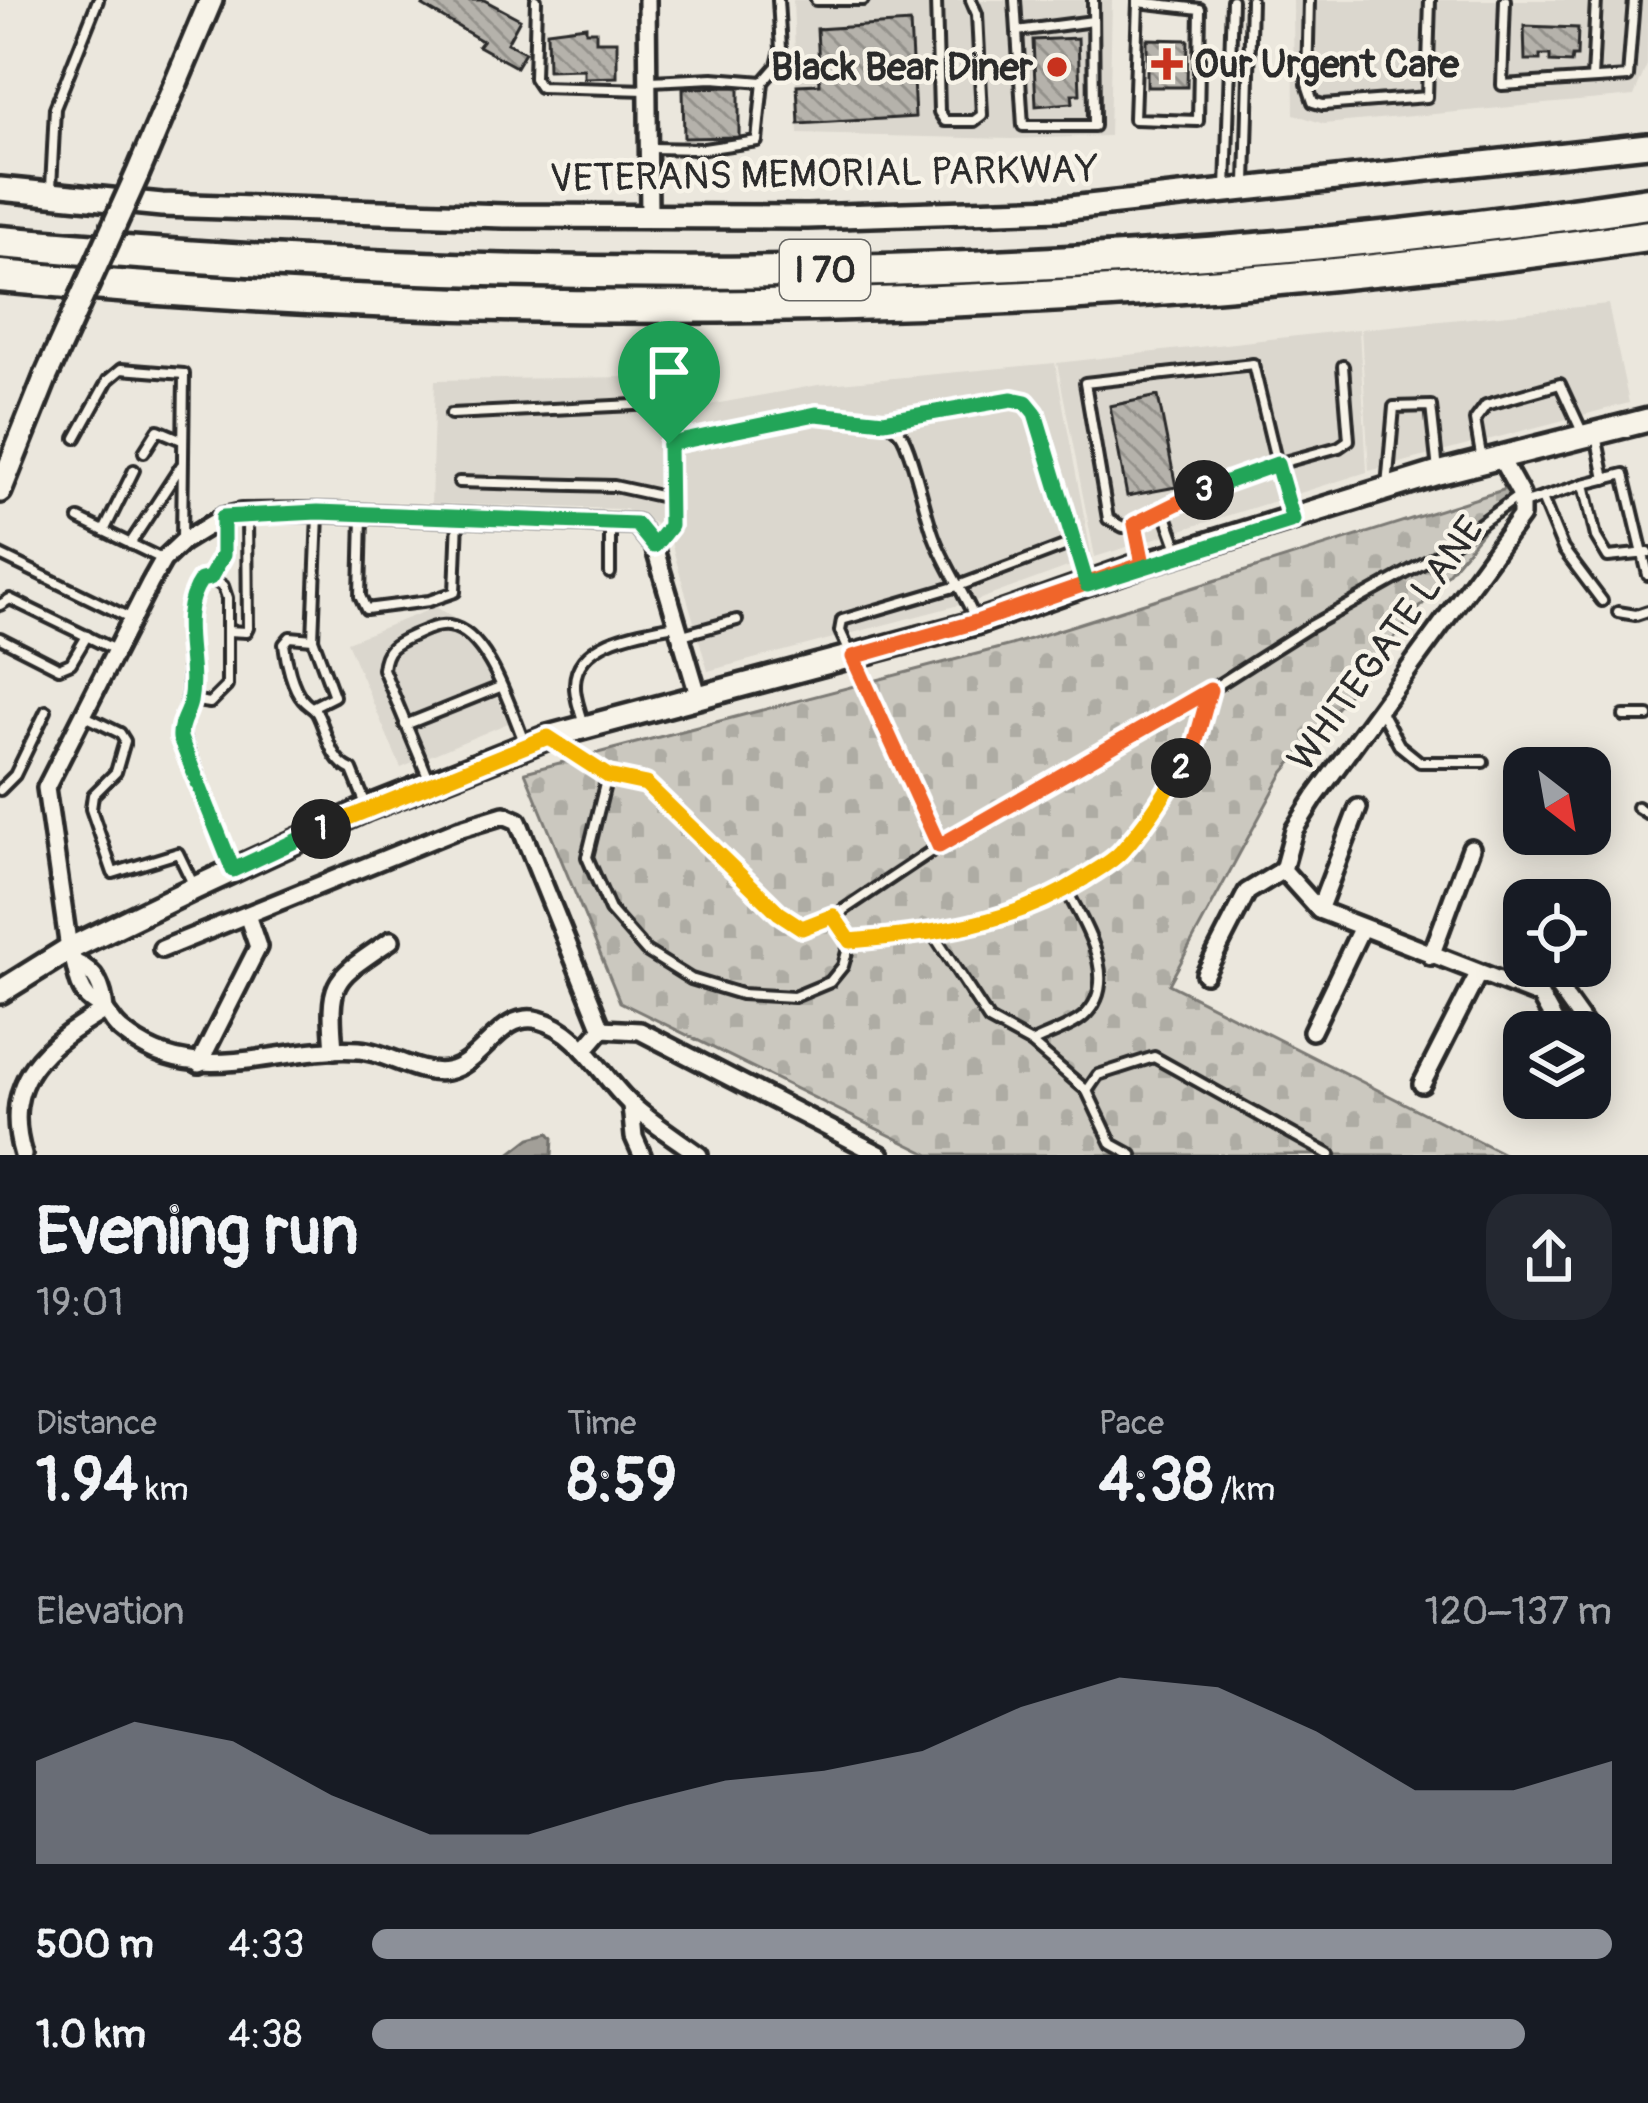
<!DOCTYPE html>
<meta charset="utf-8">
<style>
body{margin:0;font-family:Pangolin,sans-serif;background:#242831;color:#f1f3f6;height:100vh;display:flex;flex-direction:column;font-size:45px;white-space:nowrap}
*{box-sizing:border-box;margin:0}
p{font-size:39px;color:#9ea1a6}
.icon{flex:none;width:66px;height:66px;fill:none;stroke:currentColor;stroke-width:2;stroke-linecap:round;stroke-linejoin:round}
.map{position:relative;height:1155px;overflow:hidden}
.details{display:flex;flex-direction:column;background:#171b24;flex:1}
.details>*{flex:none}
.needle{width:78px;rotate:149deg}
.tools{position:absolute;left:1503px;top:747px;display:grid;gap:24px}
.tools a{display:grid;place-items:center;width:108px;height:108px;border-radius:24px;background:#171b24;box-shadow:0 6px 30px #0003;font-size:60px}
.pin{position:absolute;display:grid;place-items:center;width:102px;height:102px;color:#fff;margin:-123px -51px;border-radius:50% 50% 50% 0;rotate:-45deg;box-shadow:0 0 12px #0007}
.pin .icon{rotate:45deg}
.km{position:absolute;width:60px;height:60px;margin:-30px;border-radius:50%;background:#222;color:#fff;font-size:33px;line-height:60px;text-align:center}
.round{display:grid;place-items:center;flex:none;width:126px;height:126px;border-radius:36px;background:#242831}
.overview{display:flex;align-items:center;justify-content:space-between;height:204px;padding:0 36px}
h1{font-size:66px;font-weight:800;line-height:90px}
.stats{display:grid;grid-template-columns:repeat(3,1fr);gap:18px;height:204px;padding:12px 36px}
.stats div{display:grid;align-content:center}
.stats b{font-size:60px;font-weight:800}
.stats small{font-size:33px;font-weight:400}
.stats p{font-size:33px}
.chart{height:336px;padding:24px 36px}
.chart p{display:flex;justify-content:space-between}
.chart svg{width:100%;height:216px;margin-top:12px;fill:#8c9099;opacity:.7}
ul{padding:0 36px;list-style:none;font-size:39px}
li{display:grid;grid-template-columns:192px 144px 1fr;align-items:center;height:90px}
li i{height:30px;border-radius:15px;background:#8c9099}
.map>svg:first-child{display:block}
</style>
<div class="map">
<svg width="1648" height="1155" viewBox="0 0 1648 1155">
<defs>
<pattern id="cemetery-stones" width="16" height="16" patternUnits="userSpaceOnUse" patternTransform="scale(3)"><rect width="16" height="16" fill="#cbc8bf"/><path d="M2 7V4a2 2 0 0 1 4 0v3zM10 15v-3a2 2 0 0 1 4 0v3z" fill="#aeaca4"/></pattern>
<pattern id="building-back-hatch" width="6" height="6" patternUnits="userSpaceOnUse" patternTransform="scale(3)"><rect width="6" height="6" fill="#b5b2ab"/><path d="M-1 5l2 2M0 0l6 6M5-1l2 2" fill="none" stroke="#93918b"/></pattern>
</defs>
<rect width="100%" height="100%" fill="#ebe7dd"/>
<filter id="ink" filterUnits="userSpaceOnUse"><feTurbulence type="fractalNoise" baseFrequency=".00833" numOctaves="2"/><feDisplacementMap in="SourceGraphic" scale="24" xChannelSelector="R" yChannelSelector="G"/><feConvolveMatrix kernelMatrix="1 2 1 2 8 2 1 2 1" color-interpolation-filters="sRGB"/></filter>
<g filter="url(#ink)">
<g fill="#dbd7ce">
<path d="M793,0H1112L1109,136L1012,139L798,134Z"/>
<path d="M1293,0H1648L1647,65L1634,96L1324,124L1294,114Z"/>
<path d="M1608,304L1629,403L1369,471L1361,329Z"/>
<path d="M1359,329L1367,472L1095,557L1057,363Z"/>
<path d="M1055,363L1092,558L978,600L708,671L670,539L658,525L625,509L431,504L435,380L696,376L709,405L818,385Z"/>
<path d="M436,607L467,627L508,723L401,768L347,642Z"/>
</g>
<path fill="url(#cemetery-stones)" stroke="#7b7a75" stroke-width="3" d="M1522,484L1283,773L1169,984L1506,1155H930L620,1002L525,772L1011,645Z"/>
<path fill="#a29f98" stroke="#72716c" stroke-width="3" d="M549,1133L553,1138L552,1155H508L530,1138Z"/>
<g fill="url(#building-back-hatch)" stroke="#2b2b2b" stroke-width="3">
<path d="M426,0H484L520,19L507,43L525,52L516,67L478,46L482,41L423,6Z"/>
<path d="M910,23L915,117L799,124L797,85L820,84L817,29Z"/>
<path d="M586,26V31H596V41H617V77L584,78V69L548,70L547,31Z"/>
<path d="M1524,26L1578,28L1577,56H1572L1571,63L1550,62V55H1540V60H1525Z"/>
<path d="M1078,38L1080,94H1072L1073,103L1036,106L1033,40Z"/>
<path d="M1147,39L1188,40L1187,87H1147Z"/>
<path d="M739,87V137L684,138L683,88Z"/>
<path d="M1158,396L1176,487L1127,496L1110,406Z"/>
</g>
<g fill="none" stroke-linecap="round" stroke-linejoin="round">
<defs>
<g id="lane">
<path d="M536,0L534,78L540,87L647,90"/>
<path d="M816,0H863"/>
<path d="M936,0L939,112L945,121H974L982,115L977,14L971,0"/>
<path d="M1015,0L1023,126H1094L1093,0"/>
<path d="M1309,0L1307,84L1313,102L1323,105L1427,97L1430,0"/>
<path d="M1505,0L1502,85L1628,77L1634,0"/>
<path d="M1138,2L1200,9L1198,121L1134,119L1138,2V0"/>
<path d="M1017,31L1093,21"/>
<path d="M1592,79L1596,0"/>
<path d="M651,81L713,78L763,82"/>
<path d="M650,148L704,149L757,141L763,82L777,66L781,49L778,0"/>
<path d="M1246,183L1251,0"/>
<path d="M51,188L55,108L98,0"/>
<path d="M1226,190L1232,0"/>
<path d="M451,414L655,404L664,408L669,417L670,526L655,545"/>
<path d="M884,420L1013,399L1026,402L1035,413L1087,583"/>
<path d="M1596,435L1605,479"/>
<path d="M76,438L108,380L121,369L184,374L182,540"/>
<path d="M669,444C714,435 871,392 901,434C913,452 925,515 935,539C946,567 964,593 976,621"/>
<path d="M144,452L158,430L182,440"/>
<path d="M1482,461L1475,420L1486,405L1560,384L1584,436"/>
<path d="M459,482L614,486L669,498"/>
<path d="M1387,487L1394,407L1431,406L1438,471"/>
<path d="M1542,498L1563,549L1602,601"/>
<path d="M1523,504L1584,484"/>
<path d="M1164,510L1179,552"/>
<path d="M1291,513L1277,464L1339,447L1349,440L1343,366"/>
<path d="M362,516L360,596L366,609L429,601L455,592L458,519"/>
<path d="M79,519L162,559"/>
<path d="M223,520V555L210,578L201,580C171,622 203,678 179,726L233,869"/>
<path d="M1135,524L1209,487L1277,464L1253,364L1085,383L1108,519L1123,527L1135,524L1143,563"/>
<path d="M610,525V573"/>
<path d="M104,531L134,470"/>
<path d="M1072,543L961,585L842,620L840,631L939,846L833,917L850,941L933,934L989,1020L1031,1043L1087,1091L1112,1144L1132,1155"/>
<path d="M130,544L181,466"/>
<path d="M1648,553L1608,557L1596,537L1584,484L1624,474L1648,575"/>
<path d="M0,555L130,618"/>
<path d="M0,605L10,599L113,649"/>
<path d="M1618,612L1636,615L1648,611"/>
<path d="M227,631L246,632L248,628L247,515"/>
<path d="M682,635L737,620"/>
<path d="M0,638L59,668L71,663L87,636"/>
<path d="M313,639L290,637L284,644C286,660 292,688 303,700C307,705 314,708 317,713C328,734 329,760 352,770L367,807"/>
<path d="M190,700L210,703L227,686V598L223,586L210,578"/>
<path d="M314,706L334,696L313,639L318,514"/>
<path d="M1379,708L1399,745L1420,762H1483"/>
<path d="M83,715L120,733L125,741L116,772L93,795L91,809L113,873L178,853L194,886"/>
<path d="M1624,716H1648"/>
<path d="M583,722C580,710 574,696 575,684C576,639 643,631 676,625"/>
<path d="M405,725L500,687"/>
<path d="M554,741L607,776L646,784L779,913L802,928L833,917"/>
<path d="M607,776L587,857L610,910L646,951L691,979L741,994L794,997L830,982L843,966L850,941"/>
<path d="M430,782L383,669C385,648 394,644 412,636C424,631 436,624 449,626C489,632 511,711 525,744"/>
<path d="M0,790L15,775L46,711"/>
<path d="M1637,807L1648,814"/>
<path d="M939,846L1210,690L1309,627L1431,559L1520,495"/>
<path d="M933,934L1015,915L1066,889L1118,856L1154,812L1194,748L1209,691"/>
<path d="M1031,1043C1046,1035 1071,1028 1084,1016C1122,981 1084,925 1066,889"/>
<path d="M1087,1091L1098,1075L1154,1057L1330,1155"/>
</g>
<g id="street">
<path d="M647,0L649,216"/>
<path d="M1501,459L1521,495V516L1315,797L1294,830L1283,870L1319,910L1540,996L1560,1032"/>
<path d="M698,695L654,546L636,524L318,512L241,513L223,517L182,542L163,560L150,583L46,788L69,949C78,965 75,983 88,998C93,1003 99,1005 103,1009C110,1015 113,1024 121,1030C194,1093 276,1044 359,1050C388,1052 418,1076 447,1071C483,1064 500,1010 539,1020C582,1031 602,1079 633,1106C653,1124 677,1139 699,1155"/>
<path d="M1583,900L1584,898"/>
<path d="M1319,910L1358,808"/>
<path d="M162,949L458,829L504,815L518,821L602,1029"/>
<path d="M1431,956L1471,848"/>
<path d="M76,963C97,971 103,989 105,1010"/>
<path d="M1205,974L1247,892L1283,870"/>
<path d="M1555,983L1585,1025L1582,1032"/>
<path d="M1312,1031L1361,929"/>
<path d="M334,1050C328,977 333,980 391,940"/>
<path d="M584,1050L602,1029L640,1031L881,1155"/>
<path d="M199,1064L258,947L247,915"/>
<path d="M1422,1084L1478,974"/>
<path d="M631,1105L634,1137L642,1155"/>
<path d="M23,1155C0,1079 46,1045 105,1010"/>
</g>
<g id="secondary">
<path d="M137,175L211,0"/>
<path d="M0,189L162,205L504,216L807,217L1061,209L1648,145"/>
<path d="M0,491L46,376"/>
<path d="M0,992L69,949L195,888L368,808L548,737L976,623L1143,564L1438,473L1648,420"/>
</g>
<g id="highway">
<path d="M0,242C547,290 1104,285 1648,203"/>
<path d="M0,276C547,327 1104,315 1648,236"/>
</g>
</defs>
<use href="#lane" stroke="#2b2b2b" stroke-width="16"/>
<use href="#street" stroke="#2b2b2b" stroke-width="24"/>
<use href="#secondary" stroke="#2b2b2b" stroke-width="30"/>
<use href="#highway" stroke="#2b2b2b" stroke-width="39"/>
<use href="#lane" stroke="#f7f3e8" stroke-width="8"/>
<use href="#street" stroke="#f7f3e8" stroke-width="15"/>
<use href="#secondary" stroke="#f7f3e8" stroke-width="21"/>
<use href="#highway" stroke="#f7f3e8" stroke-width="30"/>
<defs>
<path id="secondary-bridge" d="M46,376L137,175"/>
</defs>
<use href="#secondary-bridge" stroke="#2b2b2b" stroke-width="30" stroke-linecap="butt"/>
<use href="#secondary-bridge" stroke="#f7f3e8" stroke-width="21"/>
</g>
</g>
<g fill="none" stroke-linecap="round" stroke-linejoin="round" filter="url(#ink)">
<defs>
<path id="split-1" d="M321,829L233,870L180,738C179,723 187,716 190,702C198,660 175,617 201,580L210,578L223,555V517L318,512L636,524L654,546L670,526L669,444"/>
<path id="split-2" d="M321,829L548,737L608,776L646,784L779,913L802,928L833,916L850,941C933,934 1011,925 1083,879C1096,870 1111,863 1121,852C1145,826 1163,797 1181,768"/>
<path id="split-3" d="M1181,768L1194,748L1210,690L939,846L853,657L976,622L1143,564L1135,524L1204,490"/>
<path id="split-4" d="M669,444L816,414L884,421L1012,399L1026,402L1035,413L1087,585L1293,520L1277,464L1204,490"/>
</defs>
<use href="#split-1" stroke="#fff" stroke-width="24"/>
<use href="#split-2" stroke="#fff" stroke-width="24"/>
<use href="#split-3" stroke="#fff" stroke-width="24"/>
<use href="#split-4" stroke="#fff" stroke-width="24"/>
<use href="#split-1" stroke="#22a559" stroke-width="15"/>
<use href="#split-2" stroke="#f5b400" stroke-width="15"/>
<use href="#split-3" stroke="#f0652b" stroke-width="15"/>
<use href="#split-4" stroke="#22a559" stroke-width="15"/>
</g>
<g fill="#c8321e" stroke="#f7f3e8" stroke-width="4.5">
<path d="M1161 46h12v12h12v12h-12v12h-12v-12h-12v-12h12z"/>
<circle cx="1057" cy="67" r="12"/>
</g>
<g text-anchor="middle" dominant-baseline="central" stroke-width="9" stroke-linejoin="round" paint-order="stroke">
<rect fill="#f7f3e8" stroke="#686764" stroke-width="3" x="780" y="240" width="90" height="60" rx="9"/>
<g font-size="36" font-weight="bold" fill="#2b2b2b">
<text x="825" y="270">I 70</text>
</g>
<g font-size="39" font-weight="bold" fill="#2b2b2b" stroke="#f7f3e8" text-anchor="start">
<text x="1194" y="64">Our Urgent Care</text>
<text x="1033" y="67" text-anchor="end">Black Bear Diner</text>
</g>
<g font-size="39" fill="#2b2b2b" stroke="#f7f3e8">
<text transform="translate(824 174) rotate(-1)">VETERANS MEMORIAL PARKWAY</text>
<text transform="translate(1386 644) rotate(-54)">WHITEGATE LANE</text>
</g>
</g>
</svg>
<div class="tools">
<a><svg class="needle" viewBox="-14 -14 28 28"><path d="M0-13l5 13h-10z" fill="#e53935"/><path d="M0 13l5-13h-10z" fill="#9ea1a6"/></svg></a>
<a><svg class="icon" aria-label="locate" viewBox="0 0 24 24"><circle cx="12" cy="12" r="6"/><path d="M12 2v4M12 18v4M2 12h4M18 12h4"/></svg></a>
<a><svg class="icon" aria-label="layers" viewBox="0 0 24 24"><path d="M12 4l9 5-9 5-9-5zM3 14l9 5 9-5"/></svg></a>
</div>
<div class="pin" style="left:669px;top:444px;background:#1e9e55"><svg class="icon" aria-label="arrive" viewBox="0 0 24 24"><path d="M6 21V4h12l-3 4 3 4H6"/></svg></div>
<b class="km" style="left:321px;top:829px">1</b>
<b class="km" style="left:1181px;top:768px">2</b>
<b class="km" style="left:1204px;top:490px">3</b>
</div>
<section class="details">
<div class="overview"><div><h1>Evening run</h1><p>19:01</p></div><a class="round"><svg class="icon" aria-label="share" viewBox="0 0 24 24"><path d="M12 15V3M7 8l5-5 5 5M5 13v7h14v-7"/></svg></a></div>
<div class="stats">
<div><p>Distance</p><b>1.94<small> km</small></b></div>
<div><p>Time</p><b>8:59</b></div>
<div><p>Pace</p><b>4:38<small> /km</small></b></div>
</div>
<div class="chart"><p><span>Elevation</span>120–137 m</p>
<svg viewBox="0 0 160 44" preserveAspectRatio="none"><path d="M0 44V23L10 15L20 19L30 30L40 38L50 38L60 32L70 27L80 25L90 21L100 12L110 6L120 8L130 17L140 29L150 29L160 23V44z"/></svg>
</div>
<ul>
<li><b>500 m</b>4:33<i style="width:100%"></i></li>
<li><b>1.0 km</b>4:38<i style="width:93%"></i></li>
</ul>
</section>
